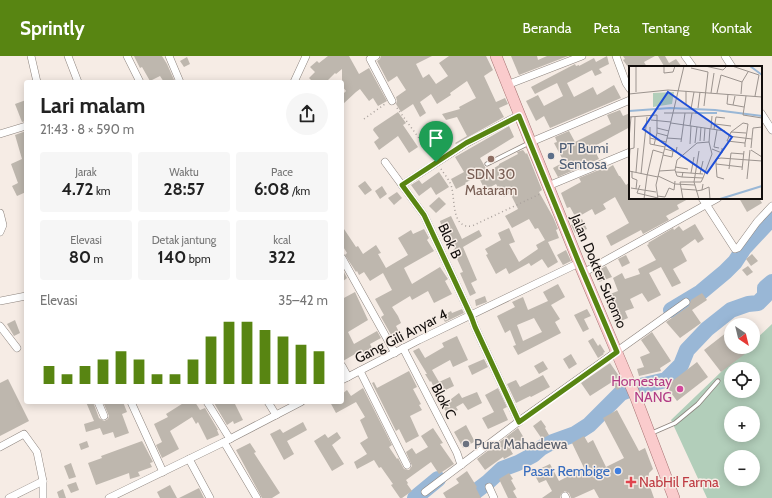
<!DOCTYPE html>
<html lang="id">
<meta charset="utf-8">
<style>
body{margin:0;font-family:Cabin,sans-serif;background:#f6f6f6;color:#222;height:100vh;display:flex;flex-direction:column;font-size:15px;white-space:nowrap}
*{box-sizing:border-box;margin:0}
p{font-size:13px;color:#767676}
.icon{flex:none;width:22px;height:22px;fill:none;stroke:currentColor;stroke-width:2;stroke-linecap:round;stroke-linejoin:round}
.map{position:relative;flex:1;overflow:hidden}
.sheet{position:absolute;left:24px;top:24px;width:320px;height:324px;display:flex;flex-direction:column;background:#fff;border-radius:4px;box-shadow:0 2px 10px #0003}
.sheet>*{flex:none}
.needle{width:26px;rotate:145deg}
.buttons{position:absolute;left:724px;top:262px;display:grid;gap:8px}
.buttons a{display:grid;place-items:center;width:36px;height:36px;border-radius:50%;background:#fff;box-shadow:0 2px 10px #0003;font-size:20px}
.pin{position:absolute;display:grid;place-items:center;width:34px;height:34px;color:#fff;margin:-41px -17px;border-radius:50% 50% 50% 0;rotate:-45deg;box-shadow:0 0 4px #0007}
.pin .icon{rotate:45deg}
.round{display:grid;place-items:center;flex:none;width:42px;height:42px;border-radius:21px;background:#f6f6f6}
.head{display:flex;align-items:center;justify-content:space-between;height:68px;padding:0 16px}
h1{font-size:22px;font-weight:700;line-height:30px}
.figures{display:grid;grid-template-columns:repeat(3,1fr);gap:6px;height:68px;padding:4px 16px}
.figures div{display:grid;align-content:center;border-radius:4px;background:#f6f6f6;text-align:center}
.figures b{font-size:17px;font-weight:700}
.figures small{font-size:11px;font-weight:400}
.figures p{font-size:11px}
.chart{height:112px;padding:8px 16px}
.chart p{display:flex;justify-content:space-between}
.chart svg{width:100%;height:72px;margin-top:4px;stroke:#588512;stroke-width:6}
header{display:flex;align-items:center;gap:24px;box-sizing:border-box;height:56px;padding:0 20px;background:#588512;color:#fff}
header strong{font-size:19px}
nav{display:flex;gap:22px;margin-inline-start:auto;font-size:14px}
.map>svg:first-child{display:block}
</style>
<header>
<strong>Sprintly</strong>
<nav><a>Beranda</a><a>Peta</a><a>Tentang</a><a>Kontak</a></nav>
</header>
<div class="map">
<svg width="772" height="442" viewBox="0 0 772 442">
<rect width="100%" height="100%" fill="#f6ece5"/>
<path fill="#b2ceba" fill-rule="evenodd" d="M772,268V442H707L671,364L747,291H753V286ZM731,313H753V335H731ZM731,357H753V379H731ZM731,401H753V423H731Z"/>
<g fill="none" stroke-linecap="round" stroke-linejoin="round">
<g stroke="#99b7d6" stroke-width="16">
<path d="M671,254L701,236L725,216L735,206L744,192L772,162"/>
<path d="M415,442L438,423"/>
<path d="M467,442L488,426L502,413L518,407L533,399L541,392L550,387L575,378L589,369L621,337L636,331L666,324L681,309L687,294L707,273L731,254L748,248L758,247L765,240V232L772,226"/>
</g>
</g>
<g fill="#beb7ae" fill-rule="evenodd">
<path d="M134,0H162L167,8L175,26H164L160,20L150,25L142,11L140,12Z"/>
<path d="M328,0H349L359,18L369,12L387,45L378,50L373,42L369,45L360,33L356,36L342,49V39L346,35L342,30V13L336,18L335,17L326,26H313L309,22L315,16L310,11L317,5L319,7Z"/>
<path d="M381,0H432L416,8L423,22L429,18L436,28L448,20L439,7L449,0H486L493,14L484,20L496,46L505,42L508,48L499,52L504,61L456,88L455,87L467,80L457,61L446,64L442,58L460,53L459,51L476,42L467,25L450,37L451,39L437,48L431,38L420,46L426,57L420,61L413,48L401,56L396,48L397,45L396,41L406,34L397,20L388,26L377,5L380,3Z"/>
<path d="M511,0H537L538,4L547,0H568L519,19Z"/>
<path d="M607,0L609,8L599,13L602,17L595,20L592,14L567,27L574,41L593,31L597,39L614,29L621,42L550,72L544,60L536,65L526,45L538,39L544,50L563,40L557,27L535,38L531,31L575,8L576,10L579,9V10L594,2L596,6Z"/>
<path d="M623,0H655L644,6L647,11H628L623,4L625,3Z"/>
<path d="M658,0H665L669,7L676,3L682,11H662L664,10Z"/>
<path d="M187,1L190,8L184,11L180,5Z"/>
<path d="M26,44V65L22,66L15,48Z"/>
<path d="M620,54L623,60L630,57V71L593,91L599,103L558,121L553,112L564,106L554,87L557,86L555,81L569,75L575,86L611,68L607,59Z"/>
<path d="M398,56L406,67L403,69L418,91L409,97L398,80L379,94L374,86L379,82L373,74L374,72Z"/>
<path d="M509,70L514,81L480,102L488,116L499,109V108L518,98L517,96L523,94L526,98L527,97L542,134L539,136L553,161L558,173L556,174L559,182L548,186L558,206L548,212L542,203L531,210L529,207L509,218L506,212L496,218L486,199L488,198L485,193L501,184L498,177L509,172L515,186L509,188L519,206L538,193L536,189L545,184L538,172L535,173L529,163L512,172L505,160L518,153L510,137L504,141L496,128L485,134L478,120L465,127L466,128L456,133L451,123L464,116L455,101Z"/>
<path d="M26,75V136L17,140L12,130L18,127L11,108L22,103L15,79Z"/>
<path d="M613,109L619,120H620L626,129L630,126V142H690L677,149L679,153L666,160L669,164L643,178L641,174L611,190L606,180L629,167L615,141L603,148L606,153L595,159L592,153L576,162L570,151L567,152L561,137L581,126L579,122L604,112L605,114Z"/>
<path d="M439,116L449,131L436,139L431,131L419,140L411,129L419,124L422,128Z"/>
<path d="M365,125L372,134L365,139L358,130Z"/>
<path d="M382,130L387,138L380,143L375,135Z"/>
<path d="M397,136L402,142L394,149L388,142Z"/>
<path d="M439,141L446,148L436,157L429,150Z"/>
<path d="M739,142H759L762,147L747,156Z"/>
<path d="M451,160L462,183L479,174L482,180L463,191L477,224L471,227L476,237L470,240L460,217L463,216L453,194L455,193L446,174L443,175L440,165Z"/>
<path d="M582,163L587,173L575,177L571,169Z"/>
<path d="M695,168L704,183L698,187L695,183L681,193L687,205L673,213L681,227L672,231L661,211L649,217L661,239L648,246L642,237L630,243L634,252L625,255L628,262L616,267L605,240L618,235L613,222L622,217L625,223L640,218L638,213L656,204L647,189L649,188L648,187L673,172L674,174L679,170L683,175Z"/>
<path d="M342,170L356,191L358,190L363,198L376,189L381,197L378,198L386,212L408,199L398,182L411,174L413,178L424,173L429,182L427,184L434,195L404,212L412,228L440,211L448,223L445,225L452,238L434,247L428,235L412,244L410,240L392,251L398,260L401,267L396,270L401,280L394,284L381,261L384,259L375,243L392,234L383,217L370,225L364,216L359,219L357,215L356,216L345,199L347,197L342,189Z"/>
<path d="M566,194L571,205L563,209L557,199Z"/>
<path d="M752,198L758,205L751,210L746,203Z"/>
<path d="M626,199L630,207L622,211L618,203Z"/>
<path d="M606,210L612,221L599,226L595,216Z"/>
<path d="M748,210L753,216L747,220L742,214Z"/>
<path d="M342,212L347,222L342,226Z"/>
<path d="M558,228L565,241L551,249L560,263L555,266L561,277L518,299L513,290L516,289L510,274L505,277L497,260L515,251L512,246L523,241L528,254L548,245L543,236ZM534,262L542,276L523,285L517,269Z"/>
<path d="M355,236L368,264L348,276L354,288L377,275L381,282L370,288L375,298L367,303L362,294L343,305H342V243Z"/>
<path d="M702,237L707,244L692,254L701,267L680,282L666,266L689,250L691,244Z"/>
<path d="M485,240L487,246L476,250L475,244Z"/>
<path d="M462,253L464,257L445,266L442,260L451,255L452,257Z"/>
<path d="M587,253L591,260L584,263L589,273L583,276L574,259Z"/>
<path d="M15,264L20,277L14,280L7,268Z"/>
<path d="M731,273V291H754L721,316L704,294Z"/>
<path d="M652,276L671,305L660,312L661,315L639,320L637,313L644,311L640,301L650,297L641,284Z"/>
<path d="M457,280L468,304L453,311L450,304L432,314L439,326L450,321L454,330L437,338L431,325L430,326L425,318H427L413,295L419,292L425,302L444,291L442,287Z"/>
<path d="M593,282L598,290L600,288L605,296L603,297L604,298L598,302L588,285Z"/>
<path d="M571,298L577,308L569,313L563,303Z"/>
<path d="M484,303L488,311L472,319L468,310Z"/>
<path d="M543,305L548,313L539,318L534,310Z"/>
<path d="M697,306L708,321L677,345L666,330Z"/>
<path d="M610,307L619,320L623,330L617,334L612,326L590,340L581,327Z"/>
<path d="M409,315L417,331L413,333L421,348L419,349L422,354L410,360L419,380L406,387L399,373L396,375L372,327L374,326L377,332Z"/>
<path d="M543,319L550,331L531,341L530,340L516,347L507,328L516,324L520,331Z"/>
<path d="M8,323L29,365L0,380V327Z"/>
<path d="M363,332L392,389L389,391L397,403L398,402L404,413L409,414L412,410L406,396L412,392L416,398L428,391L421,380L433,372L443,387L440,388L454,408L439,418L431,406L406,424L408,427L407,428L412,435L402,442H400L391,429L393,428L381,411L379,412L374,404L357,413L354,406L367,398L360,387L368,382L360,364L365,361L356,346L336,357L330,346H342V338L347,334L351,340Z"/>
<path d="M498,332L507,351L503,353L508,364L488,373L482,362L494,356L485,339Z"/>
<path d="M477,336L482,347L468,354L463,347L456,351L458,354L448,358L442,350L459,337L462,342Z"/>
<path d="M86,346H93L99,362L104,365L108,363L109,360L103,346H123L127,356L122,358L129,377L115,382L113,376L103,379L100,372L86,376L84,368L94,365Z"/>
<path d="M185,346H195L200,354L205,352L218,374H217L219,379L207,384L198,366L196,368L192,361L170,375L179,393L162,402L156,389L162,386L154,368L168,361L166,358Z"/>
<path d="M216,346H234L243,364L234,368L233,365L227,369L214,347Z"/>
<path d="M617,354L639,395L645,392L653,413L649,417L648,425L654,442H599L594,433L574,442H571L569,437L565,435L561,438L560,442H542L552,435L546,424L539,427L533,416L550,408L559,425L584,412L572,387L584,380L588,387L593,384L606,411L624,402L603,362Z"/>
<path d="M541,364L546,371L545,372L549,379L542,383L533,370Z"/>
<path d="M303,366L307,374L287,385L294,398L284,404L270,378L280,373L283,377Z"/>
<path d="M466,369L474,384V386L463,392L454,376Z"/>
<path d="M518,372L524,382L510,393L513,398L504,403L503,401L485,414L477,403Z"/>
<path d="M337,376L341,382L332,389L344,408L332,415L314,385L325,378L328,382Z"/>
<path d="M87,385L89,391L81,394L79,388Z"/>
<path d="M142,385L153,406L150,407L152,411L138,416L140,420L130,423L129,417L96,429L88,407L102,402L101,400Z"/>
<path d="M250,387L256,396L254,397L280,437L272,442H262L236,394Z"/>
<path d="M71,407L76,421L69,423L64,410Z"/>
<path d="M467,415L477,431L476,432L481,442H446L443,437L459,427L456,423Z"/>
<path d="M509,417L513,423L511,424L516,433L513,435L517,442H508L499,423Z"/>
<path d="M76,426L79,434L71,437L67,429Z"/>
<path d="M170,429L177,442H160L157,436Z"/>
<path d="M199,432L204,442H179Z"/>
<path d="M63,433L66,442H59L57,436Z"/>
</g>
<g fill="none" stroke-linecap="round" stroke-linejoin="round">
<defs>
<g id="service">
<path d="M487,108L529,87"/>
<path d="M652,377L675,367L698,348L718,325"/>
</g>
<g id="minor">
<path d="M31,0L37,26"/>
<path d="M68,0L78,26"/>
<path d="M127,0L140,26"/>
<path d="M169,0L180,26"/>
<path d="M376,0L370,3L392,45"/>
<path d="M616,0L626,27L630,33"/>
<path d="M685,0L693,11"/>
<path d="M725,0L732,11"/>
<path d="M294,26L306,0"/>
<path d="M507,29L582,0"/>
<path d="M761,57L772,74"/>
<path d="M0,78L26,70"/>
<path d="M531,86L630,44"/>
<path d="M385,106L424,159L471,260L475,271L519,366"/>
<path d="M402,129L467,87L519,59"/>
<path d="M548,130L630,96"/>
<path d="M702,142L735,193L738,192L757,166L772,150"/>
<path d="M0,157L3,169L0,176"/>
<path d="M342,202L395,297"/>
<path d="M583,217L718,142"/>
<path d="M0,245L26,240"/>
<path d="M0,270L17,292"/>
<path d="M403,292L457,397L461,409"/>
<path d="M342,310L348,321"/>
<path d="M360,315L407,409"/>
<path d="M342,324L419,284L579,207"/>
<path d="M98,346L104,360"/>
<path d="M131,346L163,416"/>
<path d="M207,346L230,383"/>
<path d="M268,346L276,359"/>
<path d="M224,386L257,442"/>
<path d="M0,391L24,378L37,396L43,425V442"/>
<path d="M189,403L210,442"/>
<path d="M489,431L494,442"/>
<path d="M425,436L526,360L686,246"/>
<path d="M565,440L566,442"/>
<path d="M9,442L43,425"/>
<path d="M109,442L224,386L301,346"/>
</g>
<path id="primary" d="M496,0L579,207L636,342L674,442"/>
</defs>
<use href="#service" stroke="#8d847e" stroke-width="5"/>
<use href="#minor" stroke="#8d847e" stroke-width="8"/>
<use href="#primary" stroke="#a77373" stroke-width="12"/>
<g stroke="#a9a19c" stroke-width="1.5" stroke-dasharray="1 3" stroke-linecap="butt">
<path d="M397,52L432,100"/>
<path d="M364,63L385,48"/>
<path d="M441,113C445,119 451,126 452,133C455,146 452,173 472,170L540,138"/>
</g>
<use href="#service" stroke="#fff" stroke-width="3.5"/>
<use href="#minor" stroke="#fff" stroke-width="7"/>
<use href="#primary" stroke="#facbcc" stroke-width="11"/>
</g>
<g fill="none" stroke-linecap="round" stroke-linejoin="round">
<defs>
<path id="route" d="M519,60L579,207L617,296L519,366L475,271L471,260L424,159L402,129L466,87Z"/>
</defs>
<use href="#route" stroke="#fff" stroke-width="8"/>
<use href="#route" stroke="#588512" stroke-width="5"/>
</g>
<circle fill="#5c6f8a" stroke="#f6ece5" stroke-width="1.5" cx="551" cy="100" r="4"/>
<circle fill="#8d6e63" stroke="#f6ece5" stroke-width="1.5" cx="491" cy="103" r="4"/>
<circle fill="#d1479c" stroke="#f6ece5" stroke-width="1.5" cx="680" cy="333" r="4"/>
<circle fill="#6b7280" stroke="#f6ece5" stroke-width="1.5" cx="466" cy="388" r="4"/>
<circle fill="#3f7fe0" stroke="#f6ece5" stroke-width="1.5" cx="618" cy="415" r="4"/>
<path fill="#e0444e" stroke="#f6ece5" stroke-width="1.5" d="M629 420h4v4h4v4h-4v4h-4v-4h-4v-4h4z"/>
<g text-anchor="middle" dominant-baseline="central" stroke-width="3" stroke-linejoin="round" paint-order="stroke">
<g font-size="14" fill="#4e5e75" stroke="#f6ece5" text-anchor="start">
<text x="559" y="92">PT Bumi<tspan x="559" dy="16">Sentosa</tspan></text>
</g>
<g font-size="14" fill="#785e54" stroke="#f6ece5">
<text x="491" y="118">SDN 30<tspan x="491" dy="16">Mataram</tspan></text>
</g>
<g font-size="14" fill="#120e0c" stroke="#f6ece5">
<text transform="translate(450 185) rotate(65)">Blok B</text>
<text transform="translate(599 215) rotate(67)">Jalan Dokter Sutomo</text>
<text transform="translate(401 280) rotate(-27)">Gang Gili Anyar 4</text>
<text transform="translate(444 345) rotate(63)">Blok C</text>
</g>
<g font-size="14" fill="#b23c85" stroke="#f6ece5" text-anchor="end">
<text x="672" y="325">Homestay<tspan x="672" dy="16">NANG</tspan></text>
</g>
<g font-size="14" fill="#5b616d" stroke="#f6ece5" text-anchor="start">
<text x="474" y="388">Pura Mahadewa</text>
</g>
<g font-size="14" fill="#366cbe" stroke="#f6ece5" text-anchor="end">
<text x="610" y="415">Pasar Rembige</text>
</g>
<g font-size="14" fill="#be3a42" stroke="#f6ece5" text-anchor="start">
<text x="639" y="426">NabHil Farma</text>
</g>
</g>
<g transform="translate(629 10)">
<rect width="133" height="133" fill="#f6ece5"/>
<path d="M45,26L43,38L24,41V27Z" fill="#b2ceba"/>
<path fill="none" stroke="#99b7d6" stroke-width="2" d="M121,0L133,9M0,45L41,42L86,44L133,50M66,47H88M91,133L133,120"/>
<path fill="none" stroke="#9b938e" stroke-width="1" d="M76,0L94,4L98,0M103,0L130,9L126,30M35,1V7L44,6L46,0M62,2L79,6L75,40M7,26V0M82,27L85,7M88,27L92,9L113,16M0,28L39,24L133,31M99,28L98,38L104,39M112,28L113,16L119,6M106,30L104,39L115,41M117,30L114,49L133,52M57,38V25M69,42L71,26M62,43L65,26M35,47H68M0,51L28,49V67L39,70M22,54L42,56M42,57L96,65M86,58L102,60M61,60L63,47M21,61V78L36,81M28,62L40,65M82,62L83,50M85,63L87,51L96,52M88,64L85,81L90,82M102,66L117,67M99,70L123,73M21,72L37,76M38,72L52,73M0,73L2,51M71,75L72,61M75,75L76,62M52,76L56,47M66,77L68,61M61,78L62,60M25,79L28,67M116,81V77L117,72L119,58L114,57L102,66L98,75L116,77M122,82L124,62L133,61M36,83L47,86L48,81M83,83L93,87V82M122,84L133,91M70,85L65,116L70,133M34,89L43,91L44,85M0,97L1,83L5,82L6,51M87,98V93L92,92L133,95M46,101L59,103M100,103L102,87L115,88M113,104L115,85M0,105L29,111M3,105V112L8,114L7,123M30,105L46,104M7,106L9,82M47,106L74,108M54,106L53,111L74,112L83,88L80,76L81,62M62,107L65,91M12,108L18,51M71,108L74,95M18,110L24,84L34,87M29,110L46,118L66,119M53,111L48,110L46,104L48,94L68,77L80,76M95,113L88,111L87,98L113,101M118,113L121,84M11,119L8,127L29,132M2,122L27,126M52,123L67,124M73,124L80,121L81,133M67,125L73,124L74,118M28,130L36,131L40,122L45,124L46,115M15,133L18,110M29,133L27,119L55,0M54,133L51,116H72L74,112"/>
<path fill="#1d4ed8" fill-opacity="0.15" stroke="#1d4ed8" stroke-width="2" d="M39,26L103,71L78,107L14,63Z"/>
<rect width="133" height="133" fill="none" stroke="#120e0c" stroke-width="2"/>
</g>
</svg>
<div class="buttons">
<a><svg class="needle" viewBox="-14 -14 28 28"><path d="M0-13l5 13h-10z" fill="#e53935"/><path d="M0 13l5-13h-10z" fill="#767676"/></svg></a>
<a><svg class="icon" aria-label="locate" viewBox="0 0 24 24"><circle cx="12" cy="12" r="6"/><path d="M12 2v4M12 18v4M2 12h4M18 12h4"/></svg></a>
<a>+</a>
<a>−</a>
</div>
<div class="pin" style="left:436px;top:106px;background:#1e9e55"><svg class="icon" aria-label="arrive" viewBox="0 0 24 24"><path d="M6 21V4h12l-3 4 3 4H6"/></svg></div>
<section class="sheet">
<div class="head"><div><h1>Lari malam</h1><p>21:43 · 8 × 590 m</p></div><a class="round"><svg class="icon" aria-label="share" viewBox="0 0 24 24"><path d="M12 15V3M7 8l5-5 5 5M5 13v7h14v-7"/></svg></a></div>
<div class="figures">
<div><p>Jarak</p><b>4.72<small> km</small></b></div>
<div><p>Waktu</p><b>28:57</b></div>
<div><p>Pace</p><b>6:08<small> /km</small></b></div>
</div>
<div class="figures">
<div><p>Elevasi</p><b>80<small> m</small></b></div>
<div><p>Detak jantung</p><b>140<small> bpm</small></b></div>
<div><p>kcal</p><b>322</b></div>
</div>
<div class="chart"><p><span>Elevasi</span>35–42 m</p>
<svg viewBox="0 0 160 44" preserveAspectRatio="none"><path d="M5 44V33M15 44V38M25 44V33M35 44V29M45 44V24M55 44V29M65 44V38M75 44V38M85 44V29M95 44V15M105 44V6M115 44V6M125 44V11M135 44V15M145 44V20M155 44V24"/></svg>
</div>
</section>
</div>
